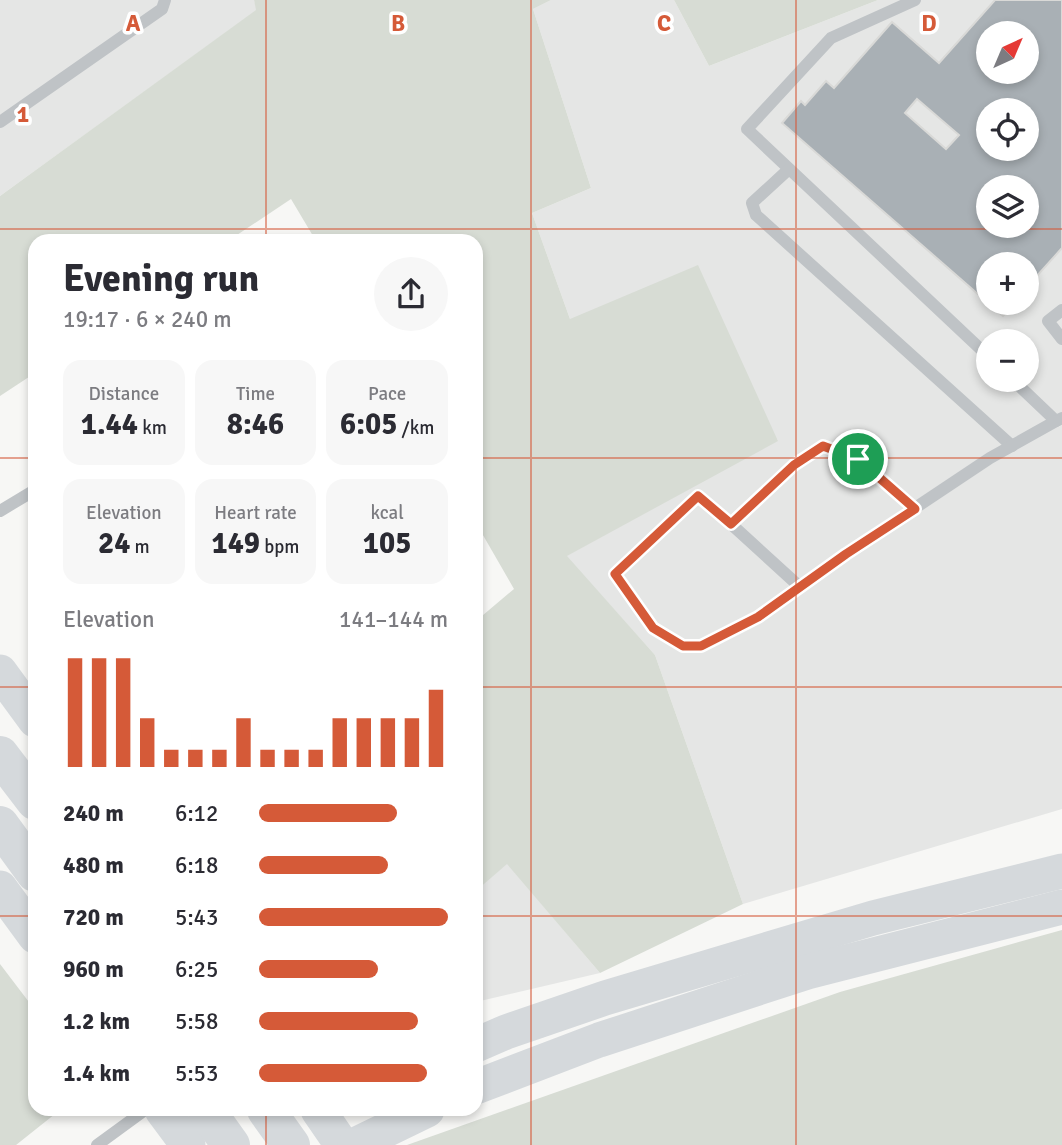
<!DOCTYPE html>
<meta charset="utf-8">
<style>
body{margin:0;font-family:Signika,sans-serif;background:#f7f7f7;color:#2b2b33;height:100vh;display:flex;flex-direction:column;font-size:26px;white-space:nowrap}
*{box-sizing:border-box;margin:0}
p{font-size:23px;color:#7c7c81}
.icon{flex:none;width:38px;height:38px;fill:none;stroke:currentColor;stroke-width:2;stroke-linecap:round;stroke-linejoin:round}
.map{position:relative;flex:1;overflow:hidden}
.side{position:absolute;left:28px;top:234px;width:455px;height:882px;display:flex;flex-direction:column;background:#fff;border-radius:21px;box-shadow:0 4px 10px #0003}
.side>*{flex:none}
.needle{width:46px;rotate:44deg}
.controls{position:absolute;left:976px;top:21px;display:grid;gap:14px}
.controls a{display:grid;place-items:center;width:63px;height:63px;border-radius:50%;background:#fff;box-shadow:0 4px 10px #0003;font-size:35px}
.pin{position:absolute;display:grid;place-items:center;width:60px;height:60px;color:#fff;margin:-30px;border:4px solid #fff;border-radius:50%;box-shadow:0 2px 7px #0007}
.round{display:grid;place-items:center;flex:none;width:74px;height:74px;border-radius:37px;background:#f7f7f7}
.head{display:flex;align-items:center;justify-content:space-between;height:119px;padding:0 35px}
h1{font-size:38px;font-weight:800;line-height:52px}
.figures{display:grid;grid-template-columns:repeat(3,1fr);gap:10px;height:119px;padding:7px 35px}
.figures div{display:grid;align-content:center;border-radius:18px;background:#f7f7f7;text-align:center}
.figures b{font-size:30px;font-weight:800}
.figures small{font-size:19px;font-weight:400}
.figures p{font-size:19px}
.chart{height:196px;padding:14px 35px}
.chart p{display:flex;justify-content:space-between}
.chart svg{width:100%;height:126px;margin-top:7px;stroke:#d55a38;stroke-width:6}
ul{padding:0 35px;list-style:none;font-size:23px}
li{display:grid;grid-template-columns:112px 84px 1fr;align-items:center;height:52px}
li i{height:18px;border-radius:9px;background:#d55a38}
.map>svg:first-child{display:block}
</style>
<div class="map">
<svg width="1062" height="1145" viewBox="0 0 1062 1145">
<rect width="100%" height="100%" fill="#f7f7f5"/>
<g fill="#e5e6e5" fill-rule="evenodd">
<path d="M0,0H254L257,10L0,196Z"/>
<path d="M551,0H674L709,66L878,0H1062V809L743,904L655,655L566,556L778,440L570,319L532,213L591,188L533,9ZM989,33H1027V72H989ZM989,110H1027V149H989ZM989,187H1027V226H989ZM989,264H1027V303H989ZM989,341H1027V380H989Z"/>
<path d="M507,863L600,973L476,1002V891Z"/>
</g>
<g fill="#d7dcd4">
<path d="M254,0H551L533,9L591,188L532,213L570,319L698,265L778,441L567,556L655,655L743,904L600,973L507,864L476,891V621L514,589L476,523V242L316,241L291,199L228,241L35,242V373L0,396V196L256,10Z"/>
<path d="M674,0H878L709,66Z"/>
<path d="M1062,930V1145H407L840,992Z"/>
<path d="M0,964L35,1010V1110H60L16,1145H0Z"/>
</g>
<path fill="#a9b0b5" stroke="#d9d9d7" stroke-width="2" fill-rule="evenodd" d="M995,0H1062V248L1027,287V264H989V303H1014L1003,316L782,123L801,101L805,105L826,81L834,88L892,22L939,63ZM989,33H1027V72H989ZM917,99L959,135L946,149L905,113ZM989,110H1027V149H989ZM989,187H1027V226H989Z"/>
<g fill="none" stroke-linecap="round" stroke-linejoin="round">
<g stroke="#bfc3c6" stroke-width="12">
<path d="M915,0L831,38L747,129L989,357"/>
<path d="M0,122L162,9L165,0"/>
<path d="M789,169L752,203L756,215L1012,446"/>
<path d="M1062,310L1048,321L1062,339"/>
<path d="M1013,380L1056,421L1062,418"/>
<path d="M915,509L858,459L823,447L794,465L731,524L698,496L616,574L653,628L683,646H701L758,617L846,554L990,458L1056,421"/>
<path d="M0,511L35,490"/>
<path d="M731,524L800,587"/>
<path d="M97,1145L145,1110"/>
</g>
<g stroke="#d5d9dc" stroke-width="35">
<path d="M0,672L35,720"/>
<path d="M0,888L35,936"/>
<path d="M476,1045L506,1032L605,998L873,918L1062,871"/>
<path d="M476,1087L599,1040L807,972L1062,907"/>
<path d="M162,1110L188,1145"/>
<path d="M318,1110L342,1145"/>
<path d="M355,1145L427,1110"/>
</g>
<g stroke="#d5d9dc" stroke-width="38">
<path d="M0,755L35,801"/>
<path d="M0,825L35,873"/>
<path d="M206,1110L231,1145"/>
<path d="M266,1110L291,1145"/>
</g>
</g>
<g fill="none" stroke-linecap="round" stroke-linejoin="round">
<defs>
<path id="route" d="M823,446L858,459L915,509L846,554L758,617L701,646H683L653,628L615,574L698,496L731,524L794,465Z"/>
</defs>
<use href="#route" stroke="#fff" stroke-width="14"/>
<use href="#route" stroke="#d55a38" stroke-width="9"/>
</g>
<path fill="none" stroke="#d55a38" stroke-width="2" stroke-opacity="0.55" d="M266,0V242M531,0V1145M796,0V1145M0,229H1062M0,458H35M476,458H1062M0,687H35M476,687H1062M0,916H35M476,916H1062M266,1110V1145"/>
<g font-size="23" text-anchor="middle" font-weight="bold" fill="#d55a38" stroke="#fff" stroke-width="7" stroke-linejoin="round" paint-order="stroke">
<text x="133" y="31">A</text>
<text x="398" y="31">B</text>
<text x="664" y="31">C</text>
<text x="929" y="31">D</text>
<text x="23" y="122">1</text>
</g>
</svg>
<div class="controls">
<a><svg class="needle" viewBox="-14 -14 28 28"><path d="M0-13l5 13h-10z" fill="#e53935"/><path d="M0 13l5-13h-10z" fill="#7c7c81"/></svg></a>
<a><svg class="icon" aria-label="locate" viewBox="0 0 24 24"><circle cx="12" cy="12" r="6"/><path d="M12 2v4M12 18v4M2 12h4M18 12h4"/></svg></a>
<a><svg class="icon" aria-label="layers" viewBox="0 0 24 24"><path d="M12 4l9 5-9 5-9-5zM3 14l9 5 9-5"/></svg></a>
<a>+</a>
<a>−</a>
</div>
<div class="pin" style="left:858px;top:459px;background:#1e9e55"><svg class="icon" aria-label="arrive" viewBox="0 0 24 24"><path d="M6 21V4h12l-3 4 3 4H6"/></svg></div>
<section class="side">
<div class="head"><div><h1>Evening run</h1><p>19:17 · 6 × 240 m</p></div><a class="round"><svg class="icon" aria-label="share" viewBox="0 0 24 24"><path d="M12 15V3M7 8l5-5 5 5M5 13v7h14v-7"/></svg></a></div>
<div class="figures">
<div><p>Distance</p><b>1.44<small> km</small></b></div>
<div><p>Time</p><b>8:46</b></div>
<div><p>Pace</p><b>6:05<small> /km</small></b></div>
</div>
<div class="figures">
<div><p>Elevation</p><b>24<small> m</small></b></div>
<div><p>Heart rate</p><b>149<small> bpm</small></b></div>
<div><p>kcal</p><b>105</b></div>
</div>
<div class="chart"><p><span>Elevation</span>141–144 m</p>
<svg viewBox="0 0 160 44" preserveAspectRatio="none"><path d="M5 44V6M15 44V6M25 44V6M35 44V27M45 44V38M55 44V38M65 44V38M75 44V27M85 44V38M95 44V38M105 44V38M115 44V27M125 44V27M135 44V27M145 44V27M155 44V17"/></svg>
</div>
<ul>
<li><b>240 m</b>6:12<i style="width:73%"></i></li>
<li><b>480 m</b>6:18<i style="width:68%"></i></li>
<li><b>720 m</b>5:43<i style="width:100%"></i></li>
<li><b>960 m</b>6:25<i style="width:63%"></i></li>
<li><b>1.2 km</b>5:58<i style="width:84%"></i></li>
<li><b>1.4 km</b>5:53<i style="width:89%"></i></li>
</ul>
</section>
</div>
